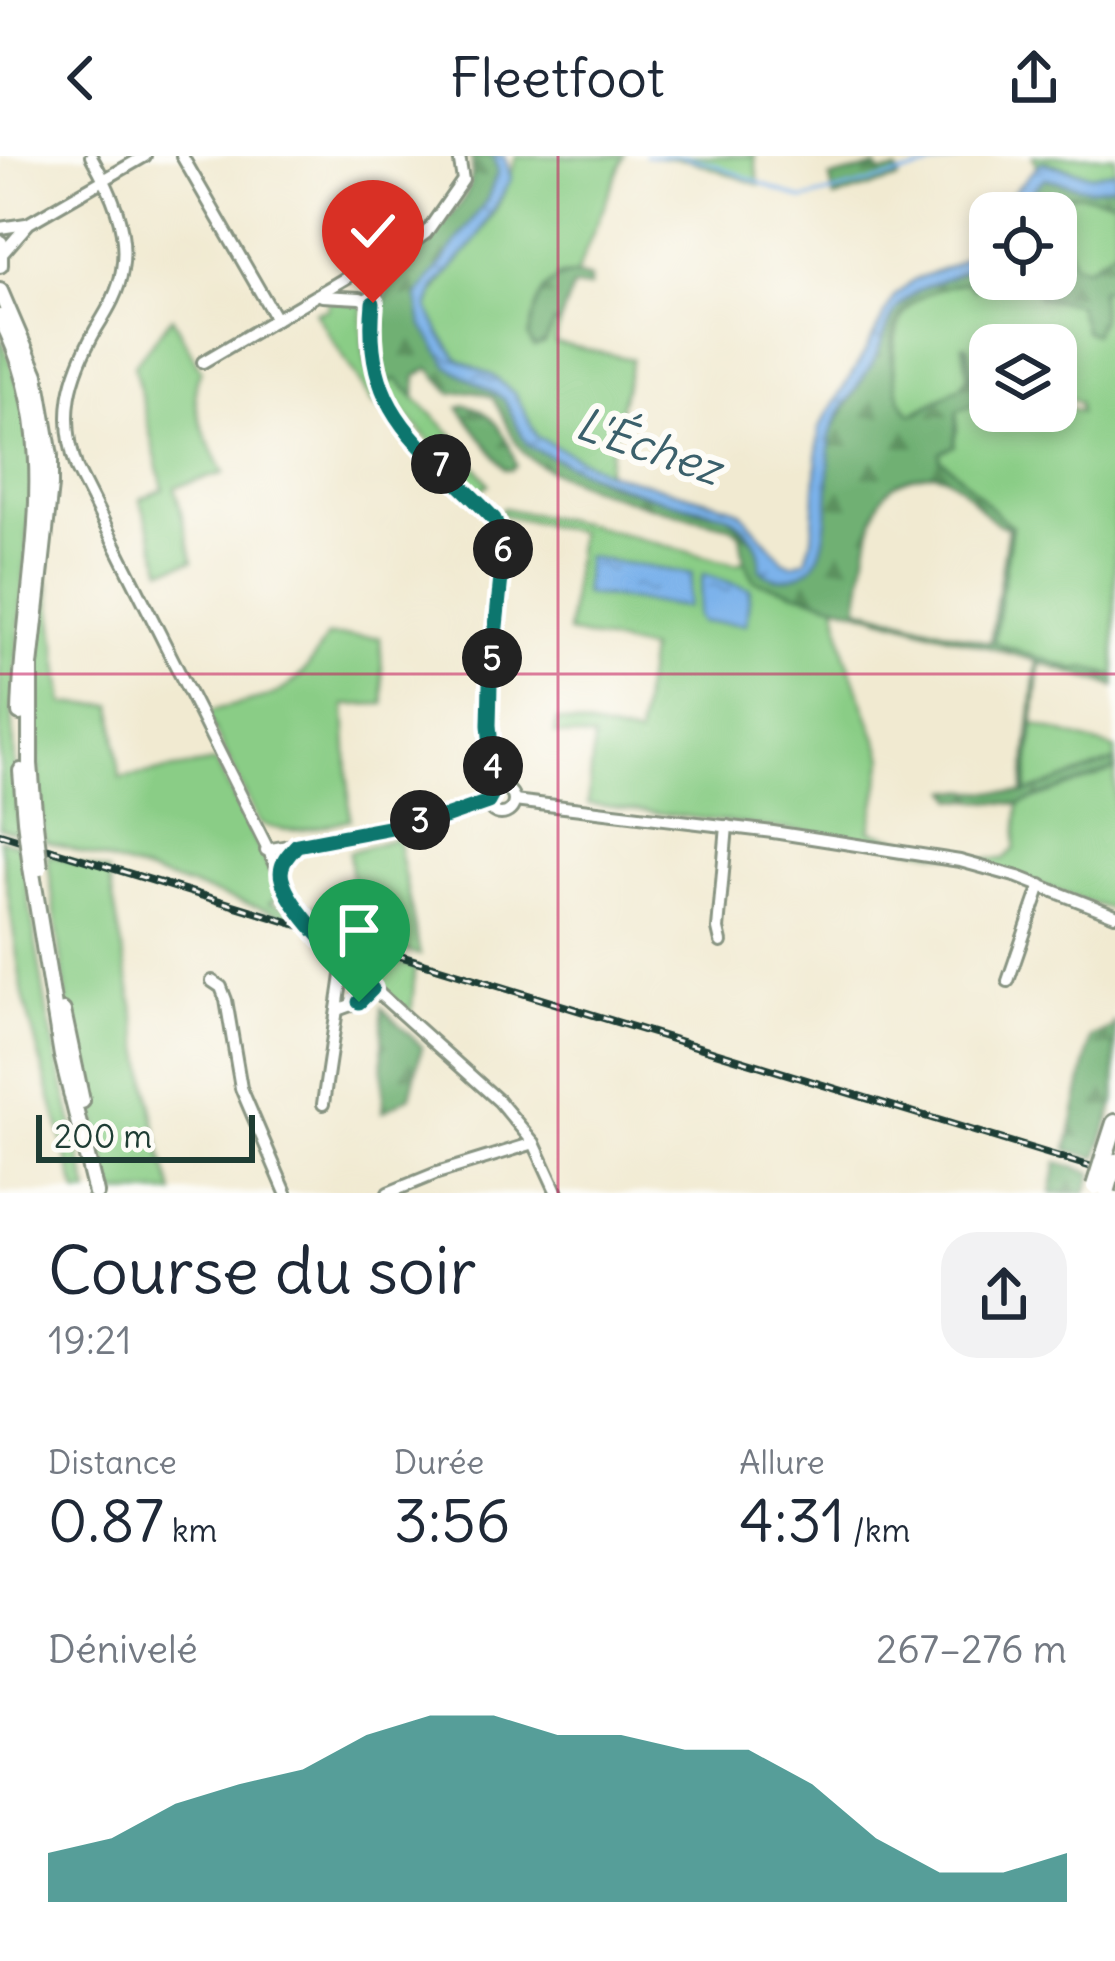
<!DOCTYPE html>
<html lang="fr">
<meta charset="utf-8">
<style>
body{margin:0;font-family:Delius,sans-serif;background:#f2f2f3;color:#1f2937;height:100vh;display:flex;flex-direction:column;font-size:45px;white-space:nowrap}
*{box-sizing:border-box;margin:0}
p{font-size:39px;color:#747a83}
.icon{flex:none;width:66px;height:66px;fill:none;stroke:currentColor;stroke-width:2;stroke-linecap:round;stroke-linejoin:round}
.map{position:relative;height:1037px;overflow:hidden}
.details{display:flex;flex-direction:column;background:#fff;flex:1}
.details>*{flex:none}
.fabs{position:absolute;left:969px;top:36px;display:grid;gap:24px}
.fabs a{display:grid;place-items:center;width:108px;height:108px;border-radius:24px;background:#fff;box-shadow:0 6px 18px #0003;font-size:60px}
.scale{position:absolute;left:36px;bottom:30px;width:219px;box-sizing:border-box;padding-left:12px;border:6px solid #1f3d34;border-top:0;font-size:33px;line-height:42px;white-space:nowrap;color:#1f3d34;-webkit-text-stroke:9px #fdfcf7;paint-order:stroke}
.pin{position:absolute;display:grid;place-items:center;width:102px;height:102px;color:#fff;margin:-123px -51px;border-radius:50% 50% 50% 0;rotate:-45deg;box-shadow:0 0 12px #0007}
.pin .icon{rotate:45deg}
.km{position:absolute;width:60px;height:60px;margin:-30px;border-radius:50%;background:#222;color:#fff;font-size:33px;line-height:60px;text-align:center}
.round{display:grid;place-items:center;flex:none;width:126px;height:126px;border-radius:36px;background:#f2f2f3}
.headline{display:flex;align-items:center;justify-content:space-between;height:204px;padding:0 48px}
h1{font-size:66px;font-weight:600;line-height:90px}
.metrics{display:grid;grid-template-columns:repeat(3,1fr);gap:18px;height:204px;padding:12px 48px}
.metrics div{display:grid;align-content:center}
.metrics b{font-size:60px;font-weight:600}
.metrics small{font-size:33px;font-weight:400}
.metrics p{font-size:33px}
.chart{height:336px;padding:24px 48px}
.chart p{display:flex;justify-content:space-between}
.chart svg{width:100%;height:216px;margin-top:12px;fill:#0f766e;opacity:.7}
header{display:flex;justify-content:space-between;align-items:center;height:156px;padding:0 48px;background:#fff;font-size:54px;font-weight:600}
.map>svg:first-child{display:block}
</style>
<header><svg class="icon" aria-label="back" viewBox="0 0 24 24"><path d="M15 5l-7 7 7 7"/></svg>Fleetfoot<svg class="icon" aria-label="share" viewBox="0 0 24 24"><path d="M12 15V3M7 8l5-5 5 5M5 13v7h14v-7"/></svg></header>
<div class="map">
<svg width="1115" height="1037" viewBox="0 0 1115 1037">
<defs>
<pattern id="forest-firs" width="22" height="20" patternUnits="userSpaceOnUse" patternTransform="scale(3)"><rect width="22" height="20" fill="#6fb073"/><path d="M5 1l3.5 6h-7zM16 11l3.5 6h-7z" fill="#5b905f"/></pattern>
<pattern id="water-ripples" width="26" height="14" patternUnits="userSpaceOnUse" patternTransform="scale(3)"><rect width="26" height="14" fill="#7cb2eb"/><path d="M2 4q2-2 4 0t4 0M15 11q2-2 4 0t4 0" fill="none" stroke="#6592bf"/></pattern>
</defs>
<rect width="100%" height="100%" fill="#fdfcf7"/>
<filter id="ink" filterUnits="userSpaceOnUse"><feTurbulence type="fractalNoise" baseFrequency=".00833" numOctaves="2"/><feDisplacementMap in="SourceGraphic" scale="24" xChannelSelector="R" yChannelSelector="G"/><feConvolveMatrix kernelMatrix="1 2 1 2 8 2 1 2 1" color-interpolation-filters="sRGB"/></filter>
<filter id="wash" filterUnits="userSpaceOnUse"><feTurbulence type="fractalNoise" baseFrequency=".004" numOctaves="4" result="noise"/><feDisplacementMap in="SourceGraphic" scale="48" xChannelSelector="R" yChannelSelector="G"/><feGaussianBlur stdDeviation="2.7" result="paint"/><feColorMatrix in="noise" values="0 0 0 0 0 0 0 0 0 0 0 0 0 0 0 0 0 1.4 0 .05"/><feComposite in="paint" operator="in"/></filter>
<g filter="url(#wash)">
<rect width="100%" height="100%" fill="#f1ead1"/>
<g fill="#8acd86" stroke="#54855d" stroke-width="3">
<path d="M516,0H624L576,119L557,120L545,187L554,166L559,168L555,187L632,203L606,316L537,281L516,239L493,220L458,203L440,178L428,152C438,126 456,109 473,88C493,63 510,29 516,0Z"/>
<path d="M653,0H754L759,29L690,4Z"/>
<path d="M1033,0H1115V15L1091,19L1044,5L1036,9Z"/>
<path d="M1077,38L1115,44V92L1086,112L1073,107L1050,43Z"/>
<path d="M995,123H1043L1036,134L1077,148L1081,163H1101L1100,134L1115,130V520L1086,511L1076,514L993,487L1012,370C984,351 969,322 940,304V296L957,276V255L990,243V255H1056V247L1080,256L1079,246L1056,238V189H990L988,233C970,228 972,209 969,193L964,190L968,220L961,230L911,258C897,244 895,226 894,205C894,158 911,137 959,127C974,124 982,132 995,123Z"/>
<path d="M328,143L363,149C360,189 366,222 387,256L372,246L315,156L328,153Z"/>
<path d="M172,161L201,215C184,242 210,291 224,317L175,331L193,405L163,413L140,343L163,333L134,209Z"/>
<path d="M0,177L29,259L34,316L12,555L19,678L0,672Z"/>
<path d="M396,223L455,281L489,328L477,336L395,247L386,227Z"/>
<path d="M503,352L586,368L718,404L738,408L744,404L755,425L836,448L845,498L884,602L870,675L977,703H1004L1015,693L1019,648L1115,614V751L1108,753L965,702L867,684L588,648L594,583L555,578L557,564L638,581L649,494L568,477L578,376L499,358Z"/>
<path d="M48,424L64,548L113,549L120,622L216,606L271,715L276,742L269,747L293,754L300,764L45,685C34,599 31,509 48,424Z"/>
<path d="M327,480L380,481L384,548L345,549L350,663C317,672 291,681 259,667L206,556C272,539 292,546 327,480Z"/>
<path d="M1034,568L1115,593V605L1026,638Z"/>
<path d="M397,682L420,799L318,767L314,750L354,744L349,696Z"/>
<path d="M0,683L20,689L48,862L89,1037H77L23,840Z"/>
<path d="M47,698L108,716L161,998L174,1037H114L69,860Z"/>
<path d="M336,786L415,812L411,863L344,796Z"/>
</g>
<g fill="url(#forest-firs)" stroke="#477654" stroke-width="3" fill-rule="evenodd">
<path d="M471,0H493L498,15L487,44L417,141L448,210L504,243L527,289L609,328L704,356L726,358L760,391V410L784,423L820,395L831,276L873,206L896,154L919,134L968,113L990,87V123H995L974,133L966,126C946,129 911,141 900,160C886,185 891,238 911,258L919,256L961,230L968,220L963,190H967L974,221L980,230L990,233V243L957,255L954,290L940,296V303C968,322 984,351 1012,370L994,486L1075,514L1086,512L1115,520V531L1040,507L1026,637L1115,605V614L1019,648L955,643L950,634L1023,637L1037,505L755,425L744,404L740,379L730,370C687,361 542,326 519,291C509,275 504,257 492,241L475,235L452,237L429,212L416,220L415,240L396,223L386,227C375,189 377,140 403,108C430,76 481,48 471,0ZM935,317C971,327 976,361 1008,372L990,487L858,451C864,422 867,363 884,339C895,322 917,320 935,317Z"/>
<path d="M876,11L881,17L897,15L899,23L834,42L830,22Z"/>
<path d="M1043,22L1089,33L1115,29V44L1077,38L1051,43L1056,57H1010Z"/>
<path d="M1056,58L1073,107L1087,112L1115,92V130L1100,134L1101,163L1094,178L1085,175L1077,148L1039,142L1036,134L1043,123H1056Z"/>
<path d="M576,119L590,123V131H573L559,168L553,167L545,187L534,191L528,181C537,150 538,122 576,119Z"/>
<path d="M465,249C494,253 509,283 516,310L511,314L505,313L459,252Z"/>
<path d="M382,852L422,891L410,940L383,956Z"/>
<path d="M1115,865V945L1097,1002L1067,994L1091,882L1112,872Z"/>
<path d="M1057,1006L1093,1017L1086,1037H1051Z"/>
</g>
<g fill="url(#water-ripples)" stroke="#4e7890" stroke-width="3">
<path d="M493,0H505L511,23L477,83L436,131L428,152L440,178L458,203L493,220L516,239L537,281L606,316L729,350L741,356L783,404L792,408L806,404L812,383L819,272L864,198L894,141L913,124L952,109L968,99L990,63C990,130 936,112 902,147C887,163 883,188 873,206C859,231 838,253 830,280C828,312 832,376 817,403C813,412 804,417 795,420C781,425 771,423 760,413C762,391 750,372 729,360C719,355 680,349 665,344C618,331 576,313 532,292L527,289L504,243L448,210L422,169L417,141L487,44L498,15Z"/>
<path d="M1041,6L1091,19L1115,15V29L1089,33L1045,22L1010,57H994Z"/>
<path d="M586,401L692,418L687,451L584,438Z"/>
<path d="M703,418L750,433L746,468L700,466L697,460Z"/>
</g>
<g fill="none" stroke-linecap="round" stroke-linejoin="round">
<path stroke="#7cb2eb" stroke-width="3" d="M645,0H680L711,7L803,44L973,0"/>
</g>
</g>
<g filter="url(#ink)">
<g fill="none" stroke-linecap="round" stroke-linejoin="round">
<defs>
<g id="minor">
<path d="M91,0C111,35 129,73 122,114C119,136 107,155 96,173C69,221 59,260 77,313L292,741L344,806L499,945L534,987L557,1037"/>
<path d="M182,0L276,163"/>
<path d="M0,72L26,68"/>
<path d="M2,98L29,67L145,0"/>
<path d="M392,102C335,203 389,255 457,324C475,342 494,359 503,383L489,569L495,633"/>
<path d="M322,140L360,142L373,147"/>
<path d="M203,206L373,106L392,102L426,77L463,24L459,0"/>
<circle cx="501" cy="645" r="13"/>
<path d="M514,645L773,676L960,705L1018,721L1115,759"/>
<path d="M266,694L445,661L488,645"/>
<path d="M721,786L718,773L727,670"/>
<path d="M212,825L221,831L226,844L241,932L286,1037"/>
<path d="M1008,825L1041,729"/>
<path d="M337,854L359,846L372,833"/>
<path d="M323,948L344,806"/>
<path d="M388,1037L437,1017L534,987"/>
</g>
<g id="major">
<path d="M0,87V109"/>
<path d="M0,135L36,219L50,300V330L30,510V608L35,667"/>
<path d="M0,161C68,289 23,421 20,557"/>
<path d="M21,615L25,664"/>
<path d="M31,711L62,900L96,1037"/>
<path d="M63,855L82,945"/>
</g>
<path id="highway" d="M1104,1001L1115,967"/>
</defs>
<use href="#minor" stroke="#889482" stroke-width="16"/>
<use href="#major" stroke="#889482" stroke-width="20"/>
<use href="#highway" stroke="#889482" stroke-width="22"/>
<use href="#minor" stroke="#fff" stroke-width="10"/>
<use href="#major" stroke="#fff" stroke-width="14"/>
<use href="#highway" stroke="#fff" stroke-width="16"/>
<defs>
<path id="rail" d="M0,678L1115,1018"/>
</defs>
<use href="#rail" stroke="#1f3d34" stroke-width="8"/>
<use href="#rail" stroke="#fdfcf7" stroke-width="3" stroke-dasharray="9" stroke-linecap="butt"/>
<defs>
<g id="major-bridge">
<path d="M25,664L31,711"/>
<path d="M35,667L40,712"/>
</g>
<g id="highway-bridge">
<path d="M1095,1030L1104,1001"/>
<path d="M1107,1033L1115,1006"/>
</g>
</defs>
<use href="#major-bridge" stroke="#889482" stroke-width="20" stroke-linecap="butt"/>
<use href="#highway-bridge" stroke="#889482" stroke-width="22" stroke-linecap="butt"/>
<use href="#major-bridge" stroke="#fff" stroke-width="14"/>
<use href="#highway-bridge" stroke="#fff" stroke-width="16"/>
</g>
</g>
<g fill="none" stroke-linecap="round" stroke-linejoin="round" filter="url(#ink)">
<defs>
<path id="route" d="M359,846L372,833C348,810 289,754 282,723C278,709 288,699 297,689L445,661L488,646L495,633L489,569L490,529L503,402V383L494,363C424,289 362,260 373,147"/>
</defs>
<use href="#route" stroke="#fff" stroke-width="24"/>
<use href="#route" stroke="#0f766e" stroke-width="15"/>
</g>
<path fill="none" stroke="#c2185b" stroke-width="3" stroke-opacity="0.55" d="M558,0V1037M0,518H1115"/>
<g text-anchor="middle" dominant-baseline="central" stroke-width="12" stroke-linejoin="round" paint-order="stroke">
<g font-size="45" font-style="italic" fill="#3b606b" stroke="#fdfcf7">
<text transform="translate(649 290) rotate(19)">L'Échez</text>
</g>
</g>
</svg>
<div class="fabs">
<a><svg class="icon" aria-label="locate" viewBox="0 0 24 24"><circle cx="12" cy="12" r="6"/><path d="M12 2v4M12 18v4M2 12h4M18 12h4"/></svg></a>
<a><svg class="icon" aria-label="layers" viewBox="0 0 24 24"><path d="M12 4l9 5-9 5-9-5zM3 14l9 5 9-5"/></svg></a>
</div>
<div class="scale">200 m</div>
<div class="pin" style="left:359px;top:846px;background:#1e9e55"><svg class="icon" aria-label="arrive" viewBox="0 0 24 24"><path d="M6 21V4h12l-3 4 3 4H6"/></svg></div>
<div class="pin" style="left:373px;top:147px;background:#d93025"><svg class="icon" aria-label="check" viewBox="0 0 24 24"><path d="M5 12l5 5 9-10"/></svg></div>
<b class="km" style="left:420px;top:664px">3</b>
<b class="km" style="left:493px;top:610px">4</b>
<b class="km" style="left:492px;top:502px">5</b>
<b class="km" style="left:503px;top:393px">6</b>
<b class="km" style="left:441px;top:308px">7</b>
</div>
<section class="details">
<div class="headline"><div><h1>Course du soir</h1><p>19:21</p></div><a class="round"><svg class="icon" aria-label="share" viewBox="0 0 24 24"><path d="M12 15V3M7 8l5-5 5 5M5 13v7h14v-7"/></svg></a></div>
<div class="metrics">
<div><p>Distance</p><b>0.87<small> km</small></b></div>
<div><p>Durée</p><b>3:56</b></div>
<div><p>Allure</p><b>4:31<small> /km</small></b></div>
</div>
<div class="chart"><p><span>Dénivelé</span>267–276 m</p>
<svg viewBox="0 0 160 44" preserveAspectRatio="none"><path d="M0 44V34L10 31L20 24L30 20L40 17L50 10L60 6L70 6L80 10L90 10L100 13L110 13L120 20L130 31L140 38L150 38L160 34V44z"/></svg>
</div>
</section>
